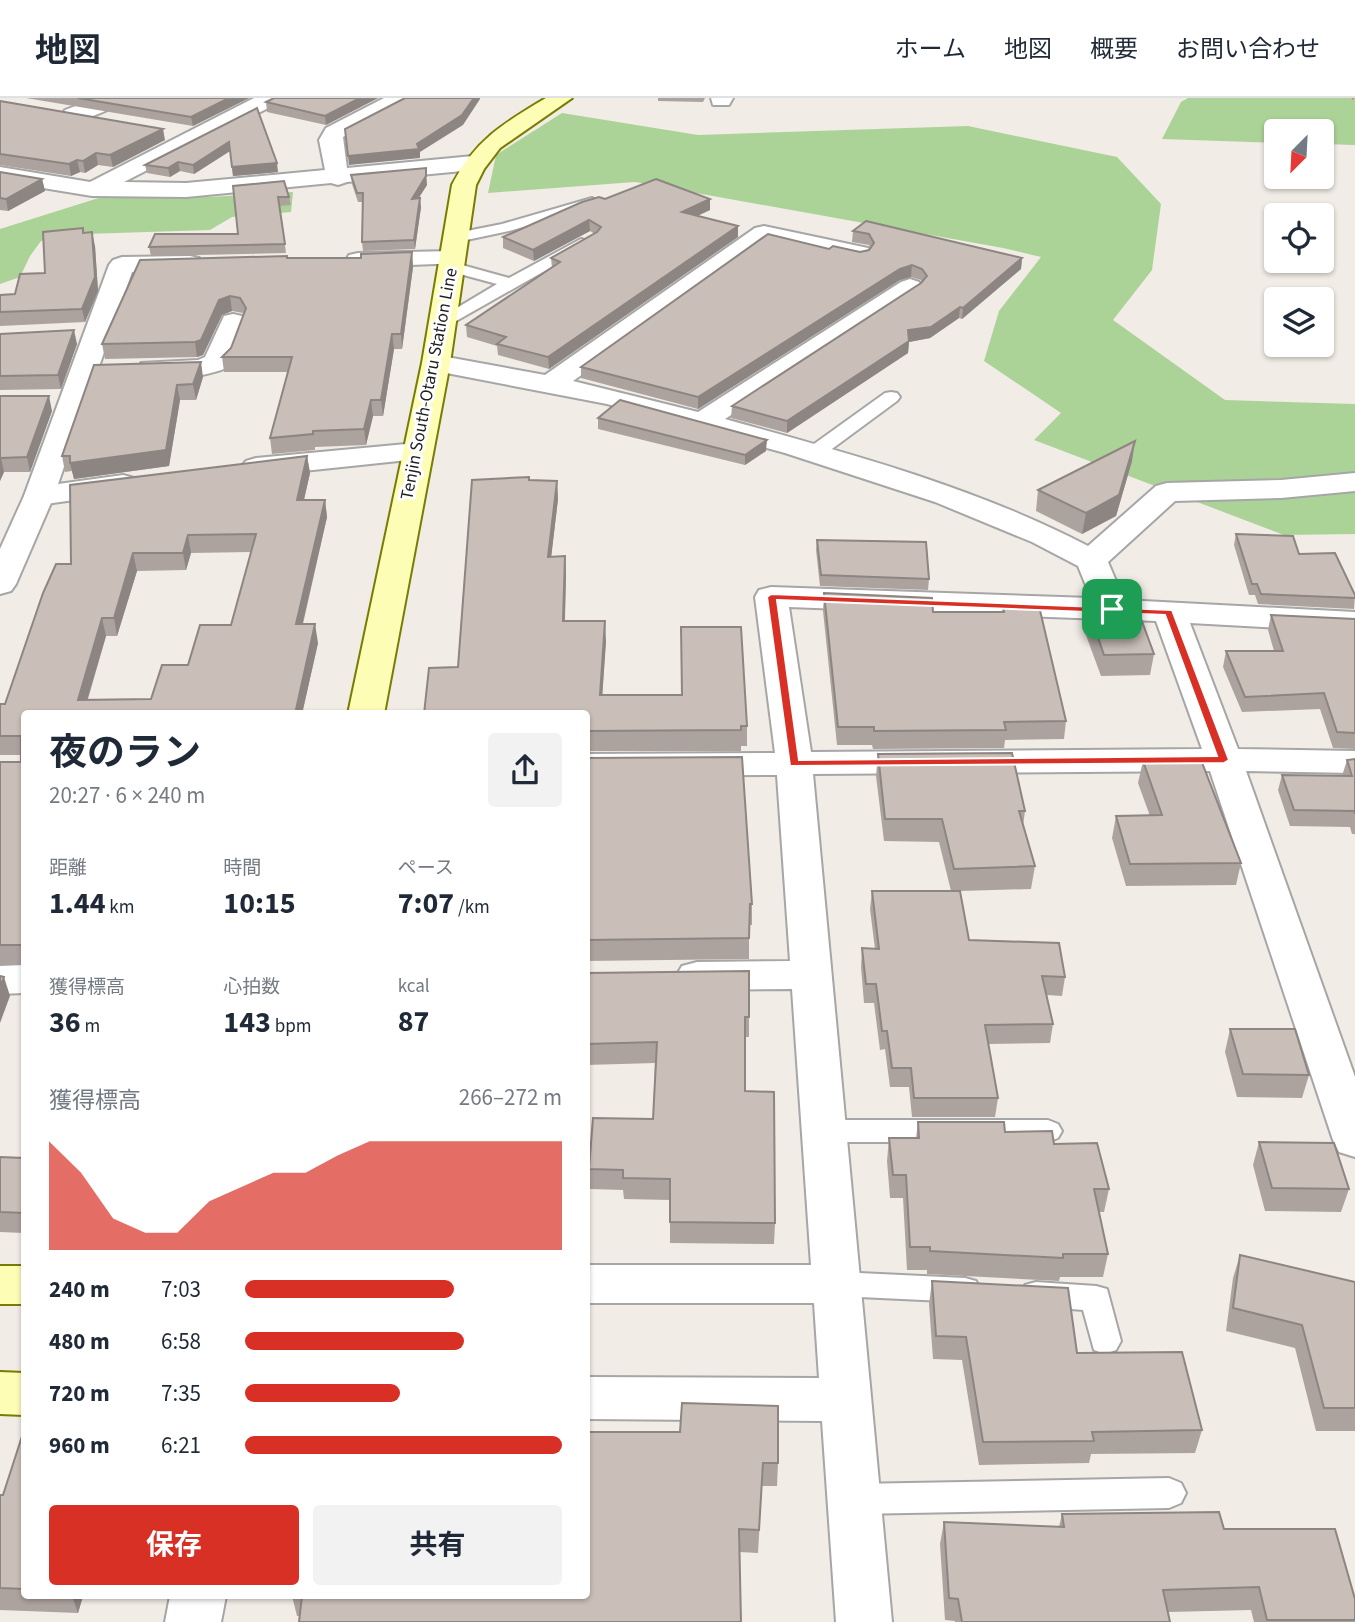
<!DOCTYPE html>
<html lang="ja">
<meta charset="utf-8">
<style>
body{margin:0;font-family:"Source Sans 3","Noto Sans JP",sans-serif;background:#f2f2f3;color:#1f2937;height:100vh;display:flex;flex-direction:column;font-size:26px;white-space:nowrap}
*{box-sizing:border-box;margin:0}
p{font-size:23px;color:#747a83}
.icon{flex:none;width:38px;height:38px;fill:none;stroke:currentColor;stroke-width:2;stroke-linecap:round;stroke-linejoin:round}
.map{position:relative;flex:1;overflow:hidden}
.panel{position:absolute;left:21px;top:612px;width:569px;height:889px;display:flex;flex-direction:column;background:#fff;border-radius:7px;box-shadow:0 2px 5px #0004}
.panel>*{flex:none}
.needle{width:46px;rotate:204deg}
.buttons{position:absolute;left:1264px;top:21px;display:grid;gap:14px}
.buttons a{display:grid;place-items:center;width:70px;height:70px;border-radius:7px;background:#fff;box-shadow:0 2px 5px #0004;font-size:35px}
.pin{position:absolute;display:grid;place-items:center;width:60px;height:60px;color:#fff;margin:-30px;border-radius:14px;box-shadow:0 4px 10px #0006}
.round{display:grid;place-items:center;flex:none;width:74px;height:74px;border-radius:7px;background:#f2f2f3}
.headline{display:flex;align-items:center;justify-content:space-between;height:119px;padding:0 28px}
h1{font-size:38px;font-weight:700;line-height:52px}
.metrics{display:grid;grid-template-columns:repeat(3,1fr);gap:10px;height:119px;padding:7px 28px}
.metrics div{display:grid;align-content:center}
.metrics b{font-size:30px;font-weight:700}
.metrics small{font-size:19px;font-weight:400}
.metrics p{font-size:19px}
.chart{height:196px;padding:14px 28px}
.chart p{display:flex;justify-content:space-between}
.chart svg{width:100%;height:126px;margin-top:7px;fill:#d93025;opacity:.7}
.button{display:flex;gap:14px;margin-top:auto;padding:14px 28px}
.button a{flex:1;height:80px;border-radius:7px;background:#d93025;color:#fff;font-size:28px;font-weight:700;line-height:80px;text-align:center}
.button a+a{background:#f2f2f3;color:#1f2937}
ul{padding:0 28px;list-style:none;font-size:23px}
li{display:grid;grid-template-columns:112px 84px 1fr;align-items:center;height:52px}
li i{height:18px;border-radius:9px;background:#d93025}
header{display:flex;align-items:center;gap:42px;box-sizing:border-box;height:98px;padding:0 35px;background:#fff;border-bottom:2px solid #e0e1e3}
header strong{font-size:33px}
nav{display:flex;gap:38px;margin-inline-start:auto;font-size:24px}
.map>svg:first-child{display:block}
</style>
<header>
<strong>地図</strong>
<nav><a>ホーム</a><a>地図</a><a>概要</a><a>お問い合わせ</a></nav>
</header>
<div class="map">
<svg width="1355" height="1524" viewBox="0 0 1355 1524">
<rect width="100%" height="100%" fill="#f1ece5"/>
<g fill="#acd397">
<path d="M1188,0H1355V47L1321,46V33H1276V45L1162,41L1181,4Z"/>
<path d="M562,15L698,37L968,28L1117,59L1161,106L1152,172L1113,222L1225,302L1355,306V436L1284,437L1034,342L1061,315L984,263L999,213L1041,159L1003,150L635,84L488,95L496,57Z"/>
<path d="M293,94L291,114L232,119L210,132L85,136L41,143L30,158L20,179L0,186V131L105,98L209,99Z"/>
</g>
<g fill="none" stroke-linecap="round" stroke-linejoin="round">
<defs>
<g id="service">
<path d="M592,100L600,105L597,108L509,133L457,144L449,139L452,136L502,126Z"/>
<path d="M581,141L587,143L589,146L587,149L449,227H437L435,223L497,186L445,172L443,169L445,166L451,164L509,180Z"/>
<path d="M891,294L897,295L900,299L897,303L821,359H807L805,355L807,351L885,295Z"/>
<path d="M825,1022H1048L1058,1026L1062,1033L1058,1040L1048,1044H825L815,1040L811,1033L815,1026Z"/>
<path d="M838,1174L965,1180L976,1183L980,1192L976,1201L965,1204L838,1198L827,1195L823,1186L827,1177Z"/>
<path d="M1036,1184L1096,1188L1107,1191L1121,1243L1116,1252L1105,1256L1094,1252L1083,1212L1036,1208L1025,1205L1021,1196L1025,1187Z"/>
<path d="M1169,1380L1181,1385L1186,1395L1181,1405L1169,1410L854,1416L842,1412L837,1401L842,1390L854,1386Z"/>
</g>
<g id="minor">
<path d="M97,0H127L124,5C107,11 83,26 65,22L62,17L65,12Z"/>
<path d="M254,0H281L278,5L124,84L186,85L325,72L319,42L326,30L384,0H411L408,5L343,39L347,70L473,58L481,60L484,65L481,70L473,72L347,84L338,87L331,85L186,99L92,98L0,83V69L90,84Z"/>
<path d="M711,0H733L729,7H713Z"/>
<path d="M764,128L868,150L871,155L868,160L859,162L768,143L573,283L698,314L901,184L910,181L919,184L923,189L919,194L725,321C848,355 975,389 1088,448L1156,388L1167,385L1281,382L1355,375V393L1281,400L1175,403L1108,464L1124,502L1355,514V534L1190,525L1238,651L1355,653V675L1246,673L1355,979V1059L1339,1054L1333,1042L1210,673L813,676L892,1524H836L822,1323L586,1321V1279L819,1280L814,1205H586V1167H811L792,891L697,892L682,888L676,878L682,868L697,864L790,863L777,677L586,678V656L775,655L755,499L759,492L771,489L1091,500L1078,468L1032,444L935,404L785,355L607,306L436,273L426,271L422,265L426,259L436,257L545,277L755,130ZM789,509L1156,523L1202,651L811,654Z"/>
<path d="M453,153L462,155L465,160L462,165L358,169L349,167L346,162L349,157L358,155Z"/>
<path d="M190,158L199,160L202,165L199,170L132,174L58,386L123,377L134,380L138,386L134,392L123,395L39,407L28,404L24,398L109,167L113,162L122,159Z"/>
<path d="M233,216L242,218L246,224L227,270C201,280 168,283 141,277L137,271L141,265L198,262L205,259L224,218Z"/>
<path d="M417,345L427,348L432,354L427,360L256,378L246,375L241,369L246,363L256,360Z"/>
<path d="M24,867V895L0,896V868Z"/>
</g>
<g id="tertiary">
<path d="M39,389L50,392L54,398L16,486L11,493L0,496V451L24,398L28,392Z"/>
<path d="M170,1498H226L221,1524H165Z"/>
</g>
<g id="secondary">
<path d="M546,0H572L500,50L484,71L476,87L450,265L384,616H348L422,265L452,87C475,42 504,25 546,0Z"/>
<rect x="0" y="1168" width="24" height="38"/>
<path d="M0,1274L24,1275V1317L0,1316Z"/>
</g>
</defs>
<use href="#service" stroke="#a6a6a6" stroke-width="4"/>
<use href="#minor" stroke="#a6a6a6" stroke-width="4"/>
<use href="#tertiary" stroke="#a6a6a6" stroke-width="4"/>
<use href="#secondary" stroke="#777d00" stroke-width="4"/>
<path stroke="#ff6e68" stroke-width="2.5" stroke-dasharray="2 2" stroke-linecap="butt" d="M1352,0L1355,1"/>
<use href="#service" fill="#fff" fill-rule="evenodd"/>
<use href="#minor" fill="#fff" fill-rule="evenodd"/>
<use href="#tertiary" fill="#fff" fill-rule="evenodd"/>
<use href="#secondary" fill="#fefdb6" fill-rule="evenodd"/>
</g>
<g fill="#ada39e" fill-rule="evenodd">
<path d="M26,0H249L193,28Z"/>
<path d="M274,0H378L326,27L267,14L266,4Z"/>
<path d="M658,0H705L703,4L658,3Z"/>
<path d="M0,3L165,42L113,69L98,67L85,75L80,74L71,78L0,67Z"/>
<path d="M257,10L278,74L233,78L230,53L194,76L180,73L170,79L147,75L145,67Z"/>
<path d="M0,74L42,81L45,93L8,113L0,112Z"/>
<path d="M351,77L427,87L418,101L421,109L415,151L363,153L362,144L363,104H358L352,86Z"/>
<path d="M233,88L289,99L291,107L280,108L286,155L151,158L149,149L238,136Z"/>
<path d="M605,101L710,112L697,118L738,139L549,271L498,257L497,248L467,239L466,227L552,170L551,160L595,136L590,133L534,163L503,150V139Z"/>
<path d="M853,133L1022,160L1021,171L962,221L959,220L930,240L909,244L908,255L787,335L731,320L732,308L922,184L921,182L911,179L900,182L698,311L581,280V269L829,151L860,154L869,152L870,150L869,147L852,144Z"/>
<path d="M84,135L95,148L98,193L85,224L0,228V197L15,196L45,175Z"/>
<path d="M412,154L413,169L402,251H394L383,318H373L366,347L315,349V352L272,356L270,340L288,274H224L222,259L231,250L244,217L243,215L232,213L222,217L203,257L197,259L105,261L102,246L287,160H361Z"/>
<path d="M0,236L77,246L61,291L0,292Z"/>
<path d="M94,267L203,279L196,302H180L169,368L74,381L72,373L65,374L62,358Z"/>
<path d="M0,298L52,313L30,374H4L0,383Z"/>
<path d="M598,320L766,353L745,367L598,331Z"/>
<path d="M307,358L310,375L304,402H325L327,419L303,526L318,545L302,616H24V866H0V664H21V657H0V606H5L71,466ZM251,454L231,527L151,601H88L106,538H117L137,473L186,472L191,455Z"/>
<path d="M1132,363L1116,418L1082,436L1036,413L1038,392Z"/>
<path d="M530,382L557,383L558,401L551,459L565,458L566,478L565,523L606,543L602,597L747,628V648H741V653H586V616L458,569Z"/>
<path d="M1236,436L1355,497L1354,511L1258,506L1255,497H1249L1234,447Z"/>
<path d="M817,442L929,481L928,492L820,488L816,452Z"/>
<path d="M824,495L933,514H1002L1003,508L1066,623L1064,641L1005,642L1004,650L873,651L872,647H837L823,513Z"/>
<path d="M1087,507L1154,556L1150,577L1101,578L1083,529Z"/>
<path d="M1271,517L1355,521V651L1333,650L1320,611L1242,614L1223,569L1226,553H1274L1268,532Z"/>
<path d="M878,656L1025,713L1023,728L1035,768L1031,791L960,793L969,842L1065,879L1062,898L1047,897L1053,926L1050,945L988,946L998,1000L995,1019H912L909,989H890L885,951L880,952L874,905H864L861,869L862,850L875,851L870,811L872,793H951L939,744L884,743L876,678Z"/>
<path d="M586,660L752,806V827H749V861L586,863Z"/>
<path d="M1355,661V736H1352L1350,729L1290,728L1278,692L1282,677L1342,678L1347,662Z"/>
<path d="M1143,663L1241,765L1236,787L1126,788L1112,740L1116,718H1150L1138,685Z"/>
<path d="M586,875L749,919V939H745V993L775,1125L774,1146L670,1145V1102L624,1101L623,1092L590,1091L589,1071L653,1021L655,965L586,967Z"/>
<path d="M1230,931L1309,977L1302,1000L1237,999L1225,954Z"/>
<path d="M918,1024L1005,1034L1054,1046L1109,1091L1104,1114H1099L1108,1156L1103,1179H1060L1059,1183L927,1176V1172H907L903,1100H890L887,1063L889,1040H916Z"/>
<path d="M1259,1044L1349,1091L1341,1114L1265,1113L1253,1067Z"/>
<path d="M0,1059L24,1060V1135L0,1134Z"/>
<path d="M1240,1157L1355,1184V1333H1316L1295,1250L1226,1233L1233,1180Z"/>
<path d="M932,1183L1077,1255L1202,1332L1195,1355L1091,1356L1089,1365L979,1367L962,1262L933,1261L929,1206Z"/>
<path d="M682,1305L778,1308V1365L777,1388H762L758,1455L740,1454L741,1524H299V1518H297L292,1498H586V1334H680Z"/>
<path d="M24,1332V1498H83L78,1515L0,1512V1397H3Z"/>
<path d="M1062,1416L1224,1431L1355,1501V1524H1254L1251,1512L1168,1514L1170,1524H955V1523L945,1522L940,1446L944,1424L1059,1429Z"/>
</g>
<g fill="#8d8581">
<path d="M229,0H249L193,28L191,19Z"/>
<path d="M360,0H378L326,27L325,18Z"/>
<path d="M474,0H480V1L463,27L420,54V60L349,67L348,58L417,46Z"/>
<path d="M163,31L165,42L113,69L110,57Z"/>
<path d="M229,44L230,53L194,76L193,67Z"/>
<path d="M96,55L98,67L85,75L83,63Z"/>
<path d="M77,62L80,74L71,78L69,66Z"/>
<path d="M178,64L180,73L170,79L168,70Z"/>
<path d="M277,65L278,74L233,78L232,69Z"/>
<path d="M426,70L427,87L412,110V101Z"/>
<path d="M42,81L45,93L8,113L6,101Z"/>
<path d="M420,100L421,109L415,151L414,142Z"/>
<path d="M710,101V112L682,125V114Z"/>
<path d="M589,122L590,133L534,163L533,152Z"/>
<path d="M738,128V139L549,271L548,259Z"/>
<path d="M92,134L95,148L98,193L85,224L82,211Z"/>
<path d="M412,154L413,169L402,251L401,236Z"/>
<path d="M1022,160L1021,171L962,221L963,210Z"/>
<path d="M912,167L911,179L900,182L698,311V299L900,171Z"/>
<path d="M230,198L232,213L222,217L203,257L197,259L195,244L219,202Z"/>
<path d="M960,209L959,220L930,240L909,244L908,255L787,335V323L908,232Z"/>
<path d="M74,232L77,246L61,291L58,277Z"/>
<path d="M392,236L394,251L383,318L381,302Z"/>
<path d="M201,264L203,279L196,302L193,286Z"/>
<path d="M177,287L180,302L169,368L74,381L70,365Z"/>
<path d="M49,298L52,313L30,374L27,359Z"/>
<path d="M371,302L373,318L366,347L364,331Z"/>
<path d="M767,342L766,353L745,367V357Z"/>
<path d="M1135,343L1132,363L1116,418L1082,436L1086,415Z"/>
<path d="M307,358L310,375L300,419L297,402Z"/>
<path d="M1,360L4,374L0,383V361Z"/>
<path d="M557,383L558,401L549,478L548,459Z"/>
<path d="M325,402L327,419L298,545L296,526Z"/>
<path d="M188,437L191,455L186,472L183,455Z"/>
<path d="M133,455L137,473L117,538L114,520Z"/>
<path d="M565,458L566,478L564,543L563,523Z"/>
<path d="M102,520L106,538L83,616L78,602Z"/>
<path d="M605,523L606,543L601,617L600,597Z"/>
<path d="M315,526L318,545L302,616H295Z"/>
<path d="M4,879L10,898L0,925V889Z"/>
<path d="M72,1498H83L78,1515Z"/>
</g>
<g fill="#c9beb8" stroke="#8d8581" stroke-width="2" fill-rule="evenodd">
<path d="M78,0H229L191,19Z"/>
<path d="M274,0H360L325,18L266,4Z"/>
<path d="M405,0H474L462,17L417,46L419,51L348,58L345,31Z"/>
<path d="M0,3L163,31L110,57L96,55L83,63L77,62L69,66L0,56Z"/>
<path d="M257,10L277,65L232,69L229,44L193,67L178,64L168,70L145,67Z"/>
<path d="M426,70V78L412,101L420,100L414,142L362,144L363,95H357L351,77Z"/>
<path d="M0,74L42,81L6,101L0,100Z"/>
<path d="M656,81L710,101L682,114L738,128L548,259L497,246L506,239L466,227L560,164L551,160L597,134L601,129L589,122L533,152L503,139L582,104L599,99L605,101Z"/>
<path d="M284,83L289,99H278L285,146L149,149L155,136H238L233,88Z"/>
<path d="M866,123L1022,160L963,210L960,209L931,229L908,232L909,243L787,323L732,308L921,185L927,178L922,171L912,167L900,171L698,299L581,269L768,136L829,151L833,148L860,154L869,152L874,145L869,136L853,133Z"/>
<path d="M83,130V135L92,134L95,179L82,211L0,214V197L15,196L20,176L45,175L43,134Z"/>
<path d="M412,154L401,236H392L381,302H371L364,331L313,333V336L270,340L292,259H222L231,250L246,210L240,200L230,198L219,202L201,242L195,244L102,246L140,162L287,158V160H361V156Z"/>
<path d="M74,232L58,277L0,278V236Z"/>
<path d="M201,264L193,286L177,287L166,352L70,365V358H62L94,267Z"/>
<path d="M0,298H49L27,359L1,360L0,361Z"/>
<path d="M620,302L767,342L745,357L598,320Z"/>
<path d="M1135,343L1119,397L1086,415L1038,392Z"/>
<path d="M307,358L297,402H325L296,526H315L295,616H24V847H0V664H21V638H0V606H5L43,495L56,466H71L70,387ZM256,436L231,527H200L188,567H162L151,601L78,602L102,520H114L133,455H183L188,437Z"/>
<path d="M529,379V382L557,383L548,459L565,458L563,523H605L600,597H682L681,529H741L747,628H741V632L586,633V616H424L429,570L458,569L472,382Z"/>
<path d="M1236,436L1293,438L1299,456L1335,455L1355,497V500L1261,496L1257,486H1252Z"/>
<path d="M817,442L926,444L929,481L821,477Z"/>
<path d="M824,495L932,500L933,514H1004L1003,508H1039L1066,623L1004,624L1006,632L874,633V629H838Z"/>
<path d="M1087,507H1136L1154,556L1104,557Z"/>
<path d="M1271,517L1355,521V635L1337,634L1324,595L1245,599L1226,553H1283Z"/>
<path d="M1012,655L1025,713H1019L1035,768L954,771L942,721H885L878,656Z"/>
<path d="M742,659L752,806H750L749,840L586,842V660Z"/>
<path d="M1355,661V716L1354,713L1294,712L1282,677L1352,678L1347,662Z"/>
<path d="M1201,662L1241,765L1130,766L1116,718L1162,717L1143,663Z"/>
<path d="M872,793H960L969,842L1059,845L1065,879L1042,878L1053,926L985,927L998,1000H914L911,970H892L887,933H882L876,886H866L862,850L879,851Z"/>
<path d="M749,873V919H745V993L774,994L775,1125L670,1124V1081L623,1080V1072L589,1071L593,1020L653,1021L657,944L586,946V875Z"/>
<path d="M0,878L4,879L0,889Z"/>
<path d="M1230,931H1295L1309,977L1243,976Z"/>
<path d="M918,1024H1004L1005,1034L1052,1033L1054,1046L1097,1045L1109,1091H1094L1108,1156H1063V1160L930,1153V1149H910L906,1077H893L889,1040H919Z"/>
<path d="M1259,1044L1334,1045L1349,1091L1272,1090Z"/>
<path d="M0,1059L24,1060V1115L0,1114Z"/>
<path d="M1240,1157L1355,1184V1310H1324L1302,1227L1233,1210Z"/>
<path d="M932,1183L1068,1190L1077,1255L1182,1254L1202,1332L1092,1334L1094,1343L983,1344L966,1239L936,1238Z"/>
<path d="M682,1305L778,1308V1365H763L759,1432L739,1431L741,1524H299L302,1498H586V1334H680Z"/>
<path d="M24,1332V1491L0,1490V1397H3Z"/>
<path d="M1219,1414L1224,1431H1335L1355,1501V1522H1267L1259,1489L1163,1492L1170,1524H962L958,1501L949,1500L944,1424L1064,1429L1062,1416Z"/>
</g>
<path fill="#d93025" stroke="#fff" stroke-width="2" fill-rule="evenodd" d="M771,496L1172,512L1229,662L1224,665L790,668L767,499ZM777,502L1165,517L1217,658L799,662Z"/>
<g text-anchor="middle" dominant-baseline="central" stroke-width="6" stroke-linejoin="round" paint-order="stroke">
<g font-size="18" fill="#1f1f1f" stroke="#fff">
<text transform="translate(429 286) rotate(-79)">Tenjin South-Otaru Station Line</text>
</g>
</g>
</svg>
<div class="buttons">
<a><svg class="needle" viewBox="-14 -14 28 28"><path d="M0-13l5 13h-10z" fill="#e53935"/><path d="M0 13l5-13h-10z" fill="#747a83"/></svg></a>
<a><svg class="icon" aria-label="locate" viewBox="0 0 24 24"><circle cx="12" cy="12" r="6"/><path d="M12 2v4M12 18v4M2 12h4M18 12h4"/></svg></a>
<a><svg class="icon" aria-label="layers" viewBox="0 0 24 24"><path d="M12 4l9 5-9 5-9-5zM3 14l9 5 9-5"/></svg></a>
</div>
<div class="pin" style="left:1112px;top:511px;background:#1e9e55"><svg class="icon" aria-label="arrive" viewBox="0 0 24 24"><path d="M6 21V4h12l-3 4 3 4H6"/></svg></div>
<section class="panel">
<div class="headline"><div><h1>夜のラン</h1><p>20:27 · 6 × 240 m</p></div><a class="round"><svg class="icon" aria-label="share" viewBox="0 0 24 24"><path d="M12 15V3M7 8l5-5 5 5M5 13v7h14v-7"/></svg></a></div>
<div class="metrics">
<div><p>距離</p><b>1.44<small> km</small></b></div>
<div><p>時間</p><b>10:15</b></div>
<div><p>ペース</p><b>7:07<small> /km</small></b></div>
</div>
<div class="metrics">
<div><p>獲得標高</p><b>36<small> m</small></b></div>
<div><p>心拍数</p><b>143<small> bpm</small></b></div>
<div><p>kcal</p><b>87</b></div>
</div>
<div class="chart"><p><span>獲得標高</span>266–272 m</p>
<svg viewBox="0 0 160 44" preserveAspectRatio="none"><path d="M0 44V6L10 17L20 33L30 38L40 38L50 27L60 22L70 17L80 17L90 11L100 6L110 6L120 6L130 6L140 6L150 6L160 6V44z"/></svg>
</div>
<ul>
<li><b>240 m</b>7:03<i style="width:66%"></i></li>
<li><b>480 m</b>6:58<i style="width:69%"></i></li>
<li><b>720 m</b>7:35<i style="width:49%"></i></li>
<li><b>960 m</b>6:21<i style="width:100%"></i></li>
</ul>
<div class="button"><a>保存</a><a>共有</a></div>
</section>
</div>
